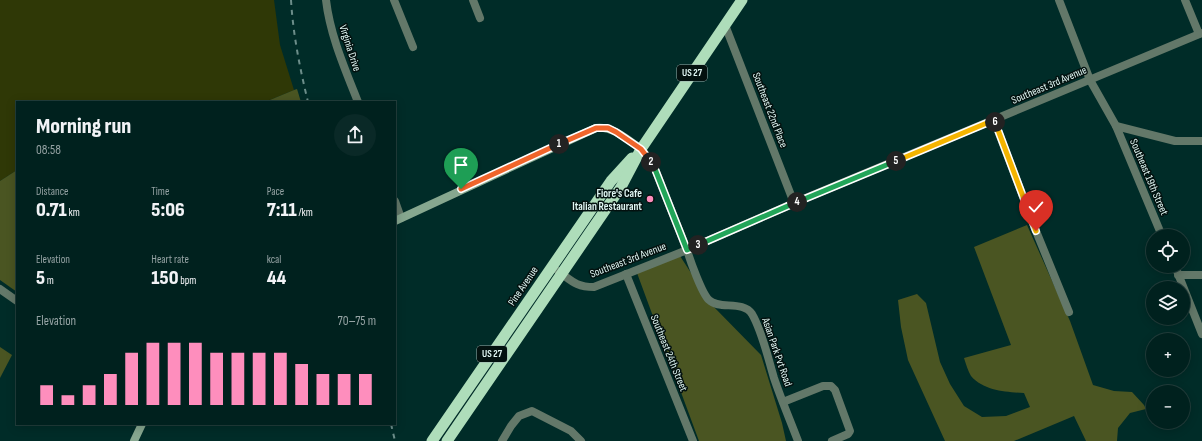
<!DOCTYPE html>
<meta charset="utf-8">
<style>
body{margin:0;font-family:"Sofia Sans Condensed",sans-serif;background:#0a2927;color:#f1f3f6;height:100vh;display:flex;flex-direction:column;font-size:15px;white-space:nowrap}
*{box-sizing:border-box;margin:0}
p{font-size:13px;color:#95a3a4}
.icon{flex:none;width:22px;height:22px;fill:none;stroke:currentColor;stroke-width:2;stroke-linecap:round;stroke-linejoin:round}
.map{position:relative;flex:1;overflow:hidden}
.sheet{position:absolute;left:16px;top:101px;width:380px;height:324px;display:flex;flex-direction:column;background:#00211e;border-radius:0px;box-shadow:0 2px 10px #0003,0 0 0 1px #223e3c}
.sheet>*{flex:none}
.tools{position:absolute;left:1146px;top:229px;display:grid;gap:8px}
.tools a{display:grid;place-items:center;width:44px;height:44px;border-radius:50%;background:#00211e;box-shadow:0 2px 10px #0003,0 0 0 1px #223e3c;font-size:20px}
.pin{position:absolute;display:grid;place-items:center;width:34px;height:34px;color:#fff;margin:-41px -17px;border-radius:50% 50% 50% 0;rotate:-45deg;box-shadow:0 0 4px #0007}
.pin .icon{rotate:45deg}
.km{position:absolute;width:20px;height:20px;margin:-10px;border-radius:50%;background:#222;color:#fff;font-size:11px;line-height:20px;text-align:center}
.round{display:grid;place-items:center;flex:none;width:42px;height:42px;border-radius:21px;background:#0a2927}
.summary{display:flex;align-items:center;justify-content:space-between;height:68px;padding:0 20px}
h1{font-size:22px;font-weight:800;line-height:30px}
.figures{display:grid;grid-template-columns:repeat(3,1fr);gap:6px;height:68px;padding:4px 20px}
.figures div{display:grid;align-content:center}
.figures b{font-size:20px;font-weight:800}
.figures small{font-size:11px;font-weight:400}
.figures p{font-size:11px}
.chart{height:112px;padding:8px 20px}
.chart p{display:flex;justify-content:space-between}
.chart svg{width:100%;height:72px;margin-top:4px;stroke:#fe8ebd;stroke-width:6}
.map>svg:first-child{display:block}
</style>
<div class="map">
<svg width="1202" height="441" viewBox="0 0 1202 441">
<rect width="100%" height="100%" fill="#002c28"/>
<path fill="#2f3806" d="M0,0H274L280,45L294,90L265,102H17V170L0,181Z"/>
<g fill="#4a5522">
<path d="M297,89L301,102H265L294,90Z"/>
<path d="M17,170V292L0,280V181Z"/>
<path d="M1027,225L1070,321L1093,385L1114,391L1132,392L1144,405L1146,409L1130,413L1118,428L1117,441H1086L1074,416L1014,441H945L908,360L901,327L898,300L917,294L926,303L940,362L950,384L964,406L982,417L1006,416L1030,407L1024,393C1006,392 984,391 971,376C968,371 966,364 964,358L1011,345L974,247Z"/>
<path d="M680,256L712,305L761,355L782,423L786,441H699L637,273Z"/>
<path d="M0,347L12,355L0,378Z"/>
</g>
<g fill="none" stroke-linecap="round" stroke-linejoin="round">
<g stroke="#637869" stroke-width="8">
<path d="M326,0C330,35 345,69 358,102"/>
<path d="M394,0L413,47"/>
<path d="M473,0L480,18"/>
<path d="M1059,0L1090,80L1116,126L1175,141H1202"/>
<path d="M1185,0L1199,34"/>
<path d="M725,25L794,203"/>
<path d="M994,120L1036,231L1069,312"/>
<path d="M1116,126L1162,236"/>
<path d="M395,201L401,218"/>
<path d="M687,250C690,260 702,294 709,300C719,310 743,300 752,314C762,331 768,358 774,378C781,399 790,420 798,441"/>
<path d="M1175,266L1202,334"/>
<path d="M1178,275H1202"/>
<path d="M0,289L17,301"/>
<path d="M783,402L823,386H831L835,390L850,431L848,434L832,441"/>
<path d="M502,441L511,426L519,416L532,411L571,431L581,441"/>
</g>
<g stroke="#637869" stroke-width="8">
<path d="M641,149L653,164L687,250"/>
<path d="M558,271C572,281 576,287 594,287L687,250L794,203L1202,33"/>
<path d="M626,274L693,441"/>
</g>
<g stroke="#86a78f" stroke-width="8">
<path d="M395,221L596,128C613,126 627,139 641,149"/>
<path d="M134,441L142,424"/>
</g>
<g stroke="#aeddba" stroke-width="11">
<path d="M432,441L611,181L632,158"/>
<path d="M447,441L621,187L641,149L742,0"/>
</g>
<g stroke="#6c8e8a" stroke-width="2" stroke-dasharray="5 5" stroke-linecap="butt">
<path d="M291,0C293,34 300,69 308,102"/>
<path d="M391,424L395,441"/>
</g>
</g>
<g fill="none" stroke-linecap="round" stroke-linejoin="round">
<defs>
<path id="split-1" d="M461,189L559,144"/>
<path id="split-2" d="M559,144L596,128H608L616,132L641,149L651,162"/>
<path id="split-3" d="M651,162L653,164L687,250L698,245"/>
<path id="split-4" d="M698,245L797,202"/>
<path id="split-5" d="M797,202L896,161"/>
<path id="split-6" d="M896,161L994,120L995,122"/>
<path id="split-7" d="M995,122L1036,231"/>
</defs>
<use href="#split-1" stroke="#fff" stroke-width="8"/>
<use href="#split-2" stroke="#fff" stroke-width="8"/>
<use href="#split-3" stroke="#fff" stroke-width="8"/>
<use href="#split-4" stroke="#fff" stroke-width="8"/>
<use href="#split-5" stroke="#fff" stroke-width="8"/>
<use href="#split-6" stroke="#fff" stroke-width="8"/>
<use href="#split-7" stroke="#fff" stroke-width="8"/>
<use href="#split-1" stroke="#f0652b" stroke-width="5"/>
<use href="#split-2" stroke="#f0652b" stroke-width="5"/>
<use href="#split-3" stroke="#22a559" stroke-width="5"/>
<use href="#split-4" stroke="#22a559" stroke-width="5"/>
<use href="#split-5" stroke="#22a559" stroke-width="5"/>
<use href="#split-6" stroke="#f5b400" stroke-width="5"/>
<use href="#split-7" stroke="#f5b400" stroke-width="5"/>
</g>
<circle fill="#fe8ebd" stroke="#03110f" stroke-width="1.5" cx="650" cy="199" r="4"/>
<g text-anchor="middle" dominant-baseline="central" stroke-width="3" stroke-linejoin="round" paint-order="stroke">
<g fill="#03110f" stroke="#9eb1af" stroke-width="1">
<rect x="677" y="65" width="30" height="16" rx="3"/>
<rect x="477" y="346" width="30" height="16" rx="3"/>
</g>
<g font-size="10" font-weight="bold" fill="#e0f6f3">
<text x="692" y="73">US 27</text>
<text x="492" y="354">US 27</text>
</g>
<g font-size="11" fill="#e0f6f3" stroke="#03110f">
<text transform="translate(350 48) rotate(72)">Virginia Drive</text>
<text transform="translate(1049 85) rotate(-23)">Southeast 3rd Avenue</text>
<text transform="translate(770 110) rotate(69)">Southeast 22nd Place</text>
<text transform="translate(1149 177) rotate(67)">Southeast 19th Street</text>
<text transform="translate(628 260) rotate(-21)">Southeast 3rd Avenue</text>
<text transform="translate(523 286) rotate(-56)">Pine Avenue</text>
<text transform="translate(777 352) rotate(71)">Asian Park Pvt Road</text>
<text transform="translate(669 353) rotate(68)">Southeast 24th Street</text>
</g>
<g font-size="11" font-weight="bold" fill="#e0f6f3" stroke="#03110f" text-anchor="end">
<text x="642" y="193">Fiore's Cafe<tspan x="642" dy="13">Italian Restaurant</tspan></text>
</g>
</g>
</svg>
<div class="tools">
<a><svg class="icon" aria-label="locate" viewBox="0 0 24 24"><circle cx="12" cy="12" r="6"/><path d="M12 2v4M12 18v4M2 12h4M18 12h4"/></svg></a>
<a><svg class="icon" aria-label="layers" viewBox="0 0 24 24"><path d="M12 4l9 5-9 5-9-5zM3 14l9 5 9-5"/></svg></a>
<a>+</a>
<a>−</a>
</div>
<div class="pin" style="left:461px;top:189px;background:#1e9e55"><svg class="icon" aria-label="arrive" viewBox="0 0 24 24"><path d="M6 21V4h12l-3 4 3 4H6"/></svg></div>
<div class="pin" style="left:1036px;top:231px;background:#d93025"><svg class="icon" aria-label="check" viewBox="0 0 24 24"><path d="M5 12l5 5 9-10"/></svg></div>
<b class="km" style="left:559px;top:144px">1</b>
<b class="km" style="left:651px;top:162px">2</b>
<b class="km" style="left:698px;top:245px">3</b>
<b class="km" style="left:797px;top:202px">4</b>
<b class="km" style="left:896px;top:161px">5</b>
<b class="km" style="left:995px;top:122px">6</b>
<section class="sheet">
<div class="summary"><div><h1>Morning run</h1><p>08:58</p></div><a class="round"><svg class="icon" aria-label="share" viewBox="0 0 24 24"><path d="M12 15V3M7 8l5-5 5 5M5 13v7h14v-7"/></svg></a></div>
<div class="figures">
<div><p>Distance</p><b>0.71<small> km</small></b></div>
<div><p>Time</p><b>5:06</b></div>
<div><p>Pace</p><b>7:11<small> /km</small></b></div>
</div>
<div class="figures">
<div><p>Elevation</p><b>5<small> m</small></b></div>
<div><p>Heart rate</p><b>150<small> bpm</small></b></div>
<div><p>kcal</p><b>44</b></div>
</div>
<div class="chart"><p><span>Elevation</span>70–75 m</p>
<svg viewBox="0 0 160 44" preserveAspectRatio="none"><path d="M5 44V32M15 44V38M25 44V32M35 44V25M45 44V12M55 44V6M65 44V6M75 44V6M85 44V12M95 44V12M105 44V12M115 44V12M125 44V19M135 44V25M145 44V25M155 44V25"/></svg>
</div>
</section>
</div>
